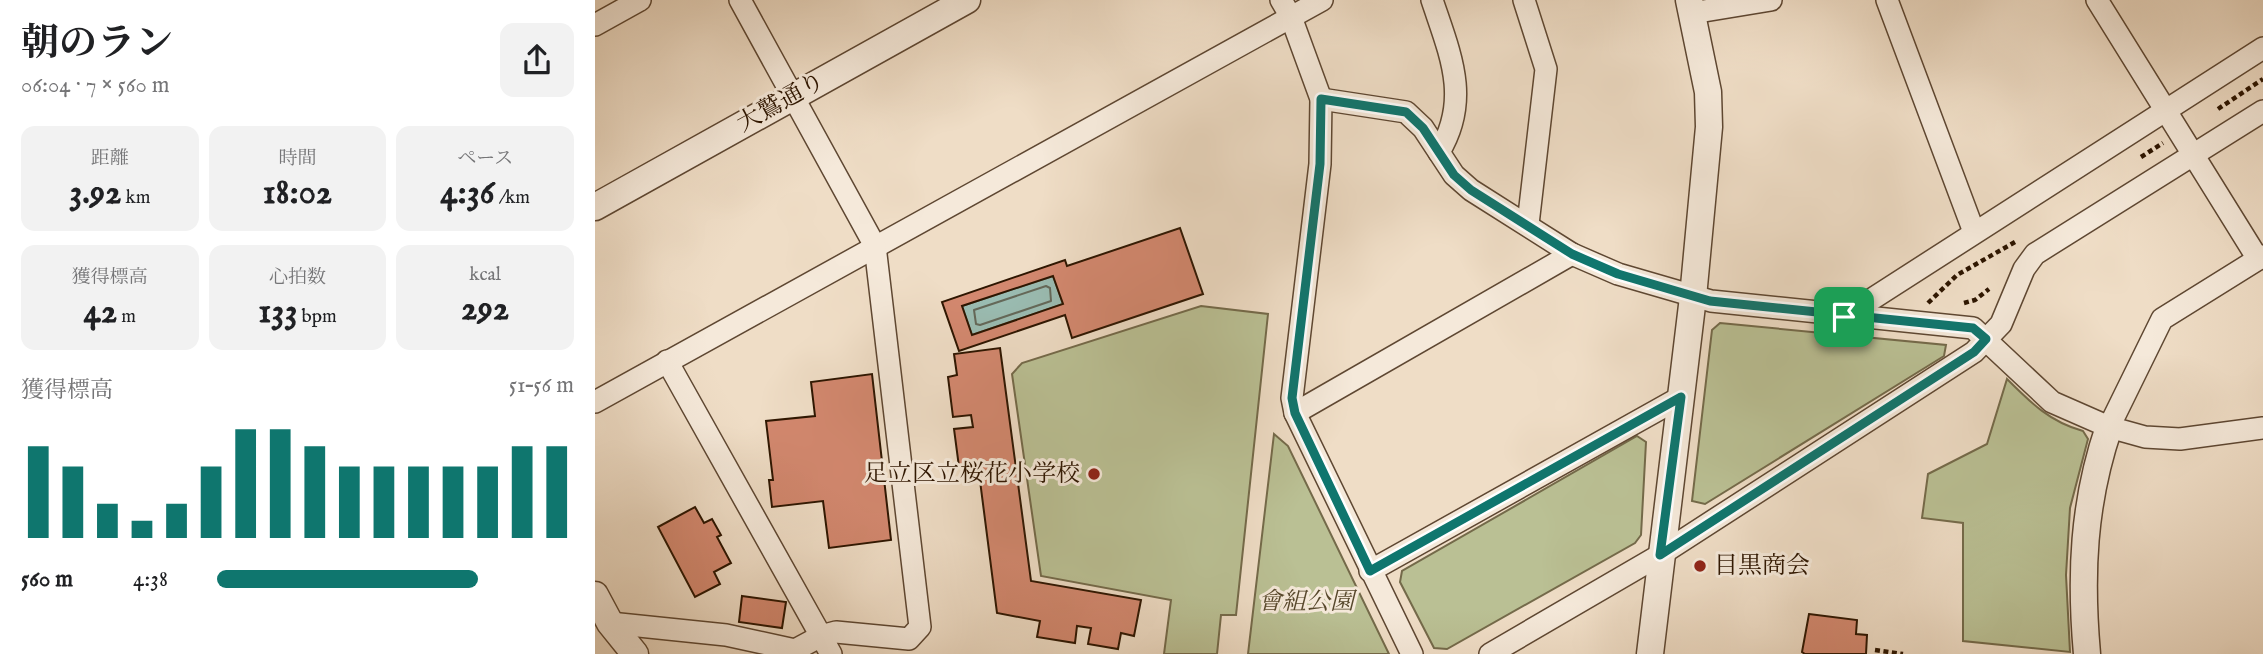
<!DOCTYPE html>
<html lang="ja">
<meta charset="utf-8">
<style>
body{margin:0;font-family:"IM FELL English","Noto Serif JP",serif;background:#f2f2f2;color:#202124;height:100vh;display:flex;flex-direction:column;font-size:26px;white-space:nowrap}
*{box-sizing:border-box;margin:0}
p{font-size:23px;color:#757577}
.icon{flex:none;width:38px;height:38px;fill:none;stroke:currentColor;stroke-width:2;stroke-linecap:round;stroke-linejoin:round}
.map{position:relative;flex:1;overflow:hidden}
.panel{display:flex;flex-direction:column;background:#fff;width:595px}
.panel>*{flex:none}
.pin{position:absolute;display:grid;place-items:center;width:60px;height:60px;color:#fff;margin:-30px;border-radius:14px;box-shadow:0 4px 10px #0006}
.round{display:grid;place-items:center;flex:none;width:74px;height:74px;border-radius:14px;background:#f2f2f2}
.overview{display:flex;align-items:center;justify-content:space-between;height:119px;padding:0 21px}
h1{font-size:38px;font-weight:700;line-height:52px}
.metrics{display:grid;grid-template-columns:repeat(3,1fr);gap:10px;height:119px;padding:7px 21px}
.metrics div{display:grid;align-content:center;border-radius:14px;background:#f2f2f2;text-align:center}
.metrics b{font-size:35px;font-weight:700}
.metrics small{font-size:19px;font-weight:400}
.metrics p{font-size:19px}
.chart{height:196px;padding:14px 21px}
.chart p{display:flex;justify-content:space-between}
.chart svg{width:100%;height:126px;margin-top:7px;stroke:#0f766e;stroke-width:6}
ul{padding:0 21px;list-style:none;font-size:23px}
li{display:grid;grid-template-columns:112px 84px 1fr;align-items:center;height:52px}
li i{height:18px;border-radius:9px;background:#0f766e}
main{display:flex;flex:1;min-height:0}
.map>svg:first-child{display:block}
</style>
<main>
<section class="panel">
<div class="overview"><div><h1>朝のラン</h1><p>06:04 · 7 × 560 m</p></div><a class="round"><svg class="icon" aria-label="share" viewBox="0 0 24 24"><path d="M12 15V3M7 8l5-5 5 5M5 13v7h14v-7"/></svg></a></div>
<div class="metrics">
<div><p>距離</p><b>3.92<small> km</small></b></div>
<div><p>時間</p><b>18:02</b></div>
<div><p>ペース</p><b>4:36<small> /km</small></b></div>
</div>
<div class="metrics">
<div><p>獲得標高</p><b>42<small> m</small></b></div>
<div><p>心拍数</p><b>133<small> bpm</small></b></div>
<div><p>kcal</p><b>292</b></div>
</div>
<div class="chart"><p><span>獲得標高</span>51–56 m</p>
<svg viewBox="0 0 160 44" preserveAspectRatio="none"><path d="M5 44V12M15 44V19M25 44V32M35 44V38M45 44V32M55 44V19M65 44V6M75 44V6M85 44V12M95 44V19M105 44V19M115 44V19M125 44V19M135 44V19M145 44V12M155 44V12"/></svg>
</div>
<ul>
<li><b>560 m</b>4:38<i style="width:73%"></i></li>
</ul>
</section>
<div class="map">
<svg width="1668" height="654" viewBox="0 0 1668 654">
<rect width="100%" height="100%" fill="#efddc6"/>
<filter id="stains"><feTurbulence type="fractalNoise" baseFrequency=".00286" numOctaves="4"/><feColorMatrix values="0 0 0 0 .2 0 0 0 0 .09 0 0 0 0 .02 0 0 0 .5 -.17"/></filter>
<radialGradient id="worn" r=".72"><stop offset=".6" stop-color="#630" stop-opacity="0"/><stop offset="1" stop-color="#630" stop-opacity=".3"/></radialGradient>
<g fill="#bac094" stroke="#746a4a" stroke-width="2">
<path d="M606,306L673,314L641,615H626L622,654H569L576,600L446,576L417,374L427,363Z"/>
<path d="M1125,323L1351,345L1349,356L1110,504L1097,501L1117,330Z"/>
<path d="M1412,379C1436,403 1455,422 1488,431L1493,439L1475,508L1471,575L1475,652L1368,641V523L1327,518L1333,474L1392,444Z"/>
<path d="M679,434L693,446L794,654H653Z"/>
<path d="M1042,436L1051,442L1046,535L1040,543L852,649L839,648L805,582L807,571Z"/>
</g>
<path fill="#9abcb2" stroke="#6e796b" stroke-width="2" d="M458,276L468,304L377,335L367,306Z"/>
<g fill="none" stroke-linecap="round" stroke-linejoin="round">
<path stroke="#646859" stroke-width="2" d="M451,286L455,288L456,301L385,325L381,324L379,310Z"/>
</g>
<g fill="#d3886f" stroke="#2d1500" stroke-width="2" fill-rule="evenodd">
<path d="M585,228L608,294L477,338L470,315L364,351L347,302L470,260L472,266ZM458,276L468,304L377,335L367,306Z"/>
<path d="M405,348L436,581L546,600L539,636L526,633L523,649L493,644L496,628L482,626L480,643L442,637L445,621L402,613L383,465L364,467L359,429L378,427L376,415L358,417L353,377L362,375L359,354Z"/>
<path d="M277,374L296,540L234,548L228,501L177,507L174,480H178L171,421L220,416L216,382Z"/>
<path d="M100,507L109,523L117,519L126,535L122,537L136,563L119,572L125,584L100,597L63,527Z"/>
<path d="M147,596L191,602L187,628L144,622Z"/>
<path d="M1214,614L1262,620L1261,634L1272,635L1271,654H1210L1207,652Z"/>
</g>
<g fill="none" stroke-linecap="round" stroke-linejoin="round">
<defs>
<g id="minor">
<path d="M686,0L696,17L726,99L725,164L697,398L700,413L817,654"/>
<path d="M837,0C855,54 876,99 844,152"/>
<path d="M929,0L951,69L933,224"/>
<path d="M1292,0L1379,232"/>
<path d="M1502,0L1663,259"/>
<path d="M1097,13L1176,0"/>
<path d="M0,25L45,0"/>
<path d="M726,99L811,112L828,128L859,175L876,190L977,254L1023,274L1116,301L1378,328L1457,402L1514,427L1550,437L1585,439L1668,428"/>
<path d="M1249,317L1668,48"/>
<path d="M72,361L236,654"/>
<path d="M0,402L727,0"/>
<path d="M700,413L977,254"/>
<path d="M1514,427L1567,319L1668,256"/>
<path d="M775,571L1086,397"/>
<path d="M15,623L131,635L200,650L226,636L241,632L314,639L325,627L280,246L145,0"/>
<path d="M895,654L1065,555L1379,352L1406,324L1429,269L1440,254L1668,111"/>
</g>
<g id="tertiary">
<path d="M0,207L372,0"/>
<path d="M0,595L15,623L40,654"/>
<path d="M1055,654L1098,297L1114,127L1113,92L1094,0"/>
<path d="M1492,654C1485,575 1488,503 1514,427"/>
</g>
</defs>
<use href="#minor" stroke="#5e4732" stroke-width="24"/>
<use href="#tertiary" stroke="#5e4732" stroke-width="29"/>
<g stroke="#2d1500" stroke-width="4.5" stroke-dasharray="5 3.5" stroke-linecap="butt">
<path d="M1623,109L1668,79"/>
<path d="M1546,157L1568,143"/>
<path d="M1333,303L1362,275L1420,242"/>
<path d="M1369,303L1380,300L1394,289"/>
<path d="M1280,650L1308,654"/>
</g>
<use href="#minor" stroke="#f5e9da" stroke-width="21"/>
<use href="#tertiary" stroke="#f5e9da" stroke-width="26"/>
</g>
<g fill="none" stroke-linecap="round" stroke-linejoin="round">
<defs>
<path id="route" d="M726,99L811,112L828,128L859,175L876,190L977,254L1023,274L1115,301L1378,328L1391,339L1379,352L1065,555L1086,397L775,571L700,413L697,398L725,164Z"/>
</defs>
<use href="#route" stroke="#fff" stroke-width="14"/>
<use href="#route" stroke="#0f766e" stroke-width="9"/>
</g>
<g fill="#8f2418" stroke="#f5e9da" stroke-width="2.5">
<circle cx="499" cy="474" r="7"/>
<circle cx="1105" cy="566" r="7"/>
</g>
<g text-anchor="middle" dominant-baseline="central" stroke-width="6" stroke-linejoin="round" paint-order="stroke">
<g font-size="24" fill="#2d1500" stroke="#f5e9da">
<text transform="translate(186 103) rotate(-29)">大鷲通り</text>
</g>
<g font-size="24" fill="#2d1500" stroke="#f5e9da" text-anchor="end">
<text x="485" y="474">足立区立桜花小学校</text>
<text x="1119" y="566" text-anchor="start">目黒商会</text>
</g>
<g font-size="24" font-style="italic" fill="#57482c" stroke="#f5e9da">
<text x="711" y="602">會組公園</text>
</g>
</g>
<rect width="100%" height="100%" filter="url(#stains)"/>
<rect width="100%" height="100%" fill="url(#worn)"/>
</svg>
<div class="pin" style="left:1249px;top:317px;background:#1e9e55"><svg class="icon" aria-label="arrive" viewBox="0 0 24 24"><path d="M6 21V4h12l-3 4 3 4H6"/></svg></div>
</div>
</main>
